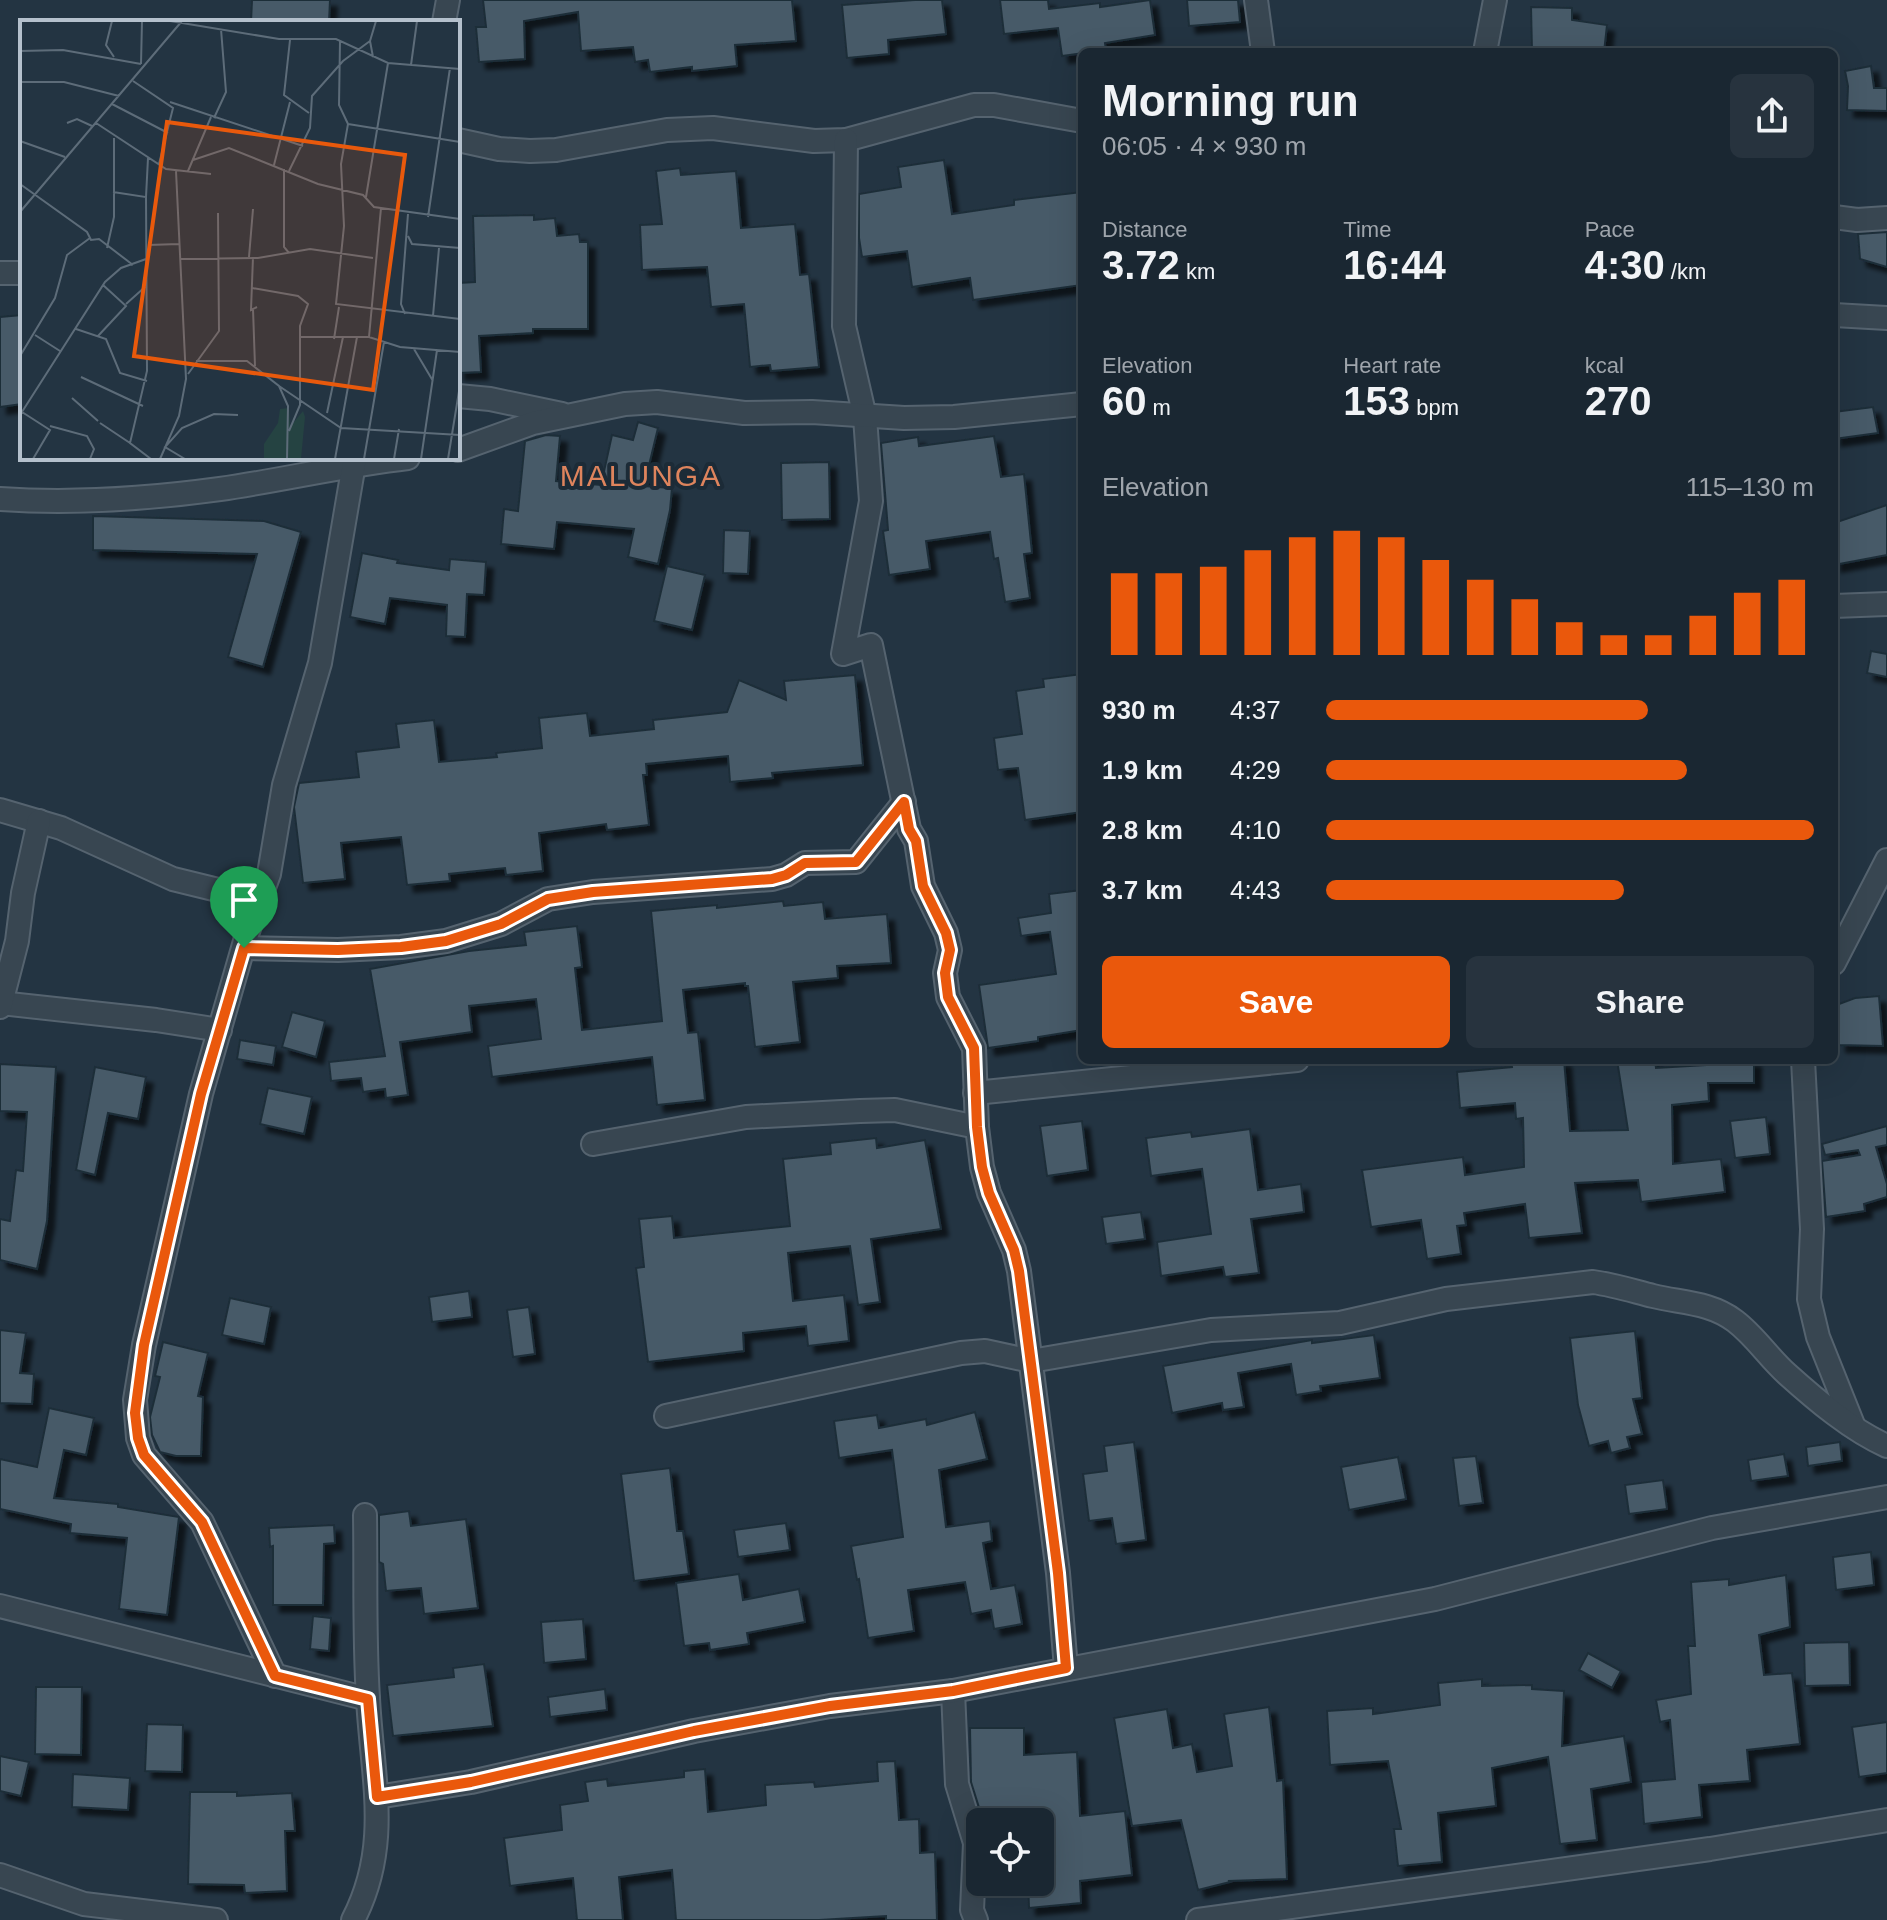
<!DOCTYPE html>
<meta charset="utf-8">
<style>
body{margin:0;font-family:Arial,sans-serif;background:#27333e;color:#f1f3f6;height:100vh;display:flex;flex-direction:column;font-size:30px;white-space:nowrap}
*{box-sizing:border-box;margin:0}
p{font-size:26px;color:#9fa5ac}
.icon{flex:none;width:44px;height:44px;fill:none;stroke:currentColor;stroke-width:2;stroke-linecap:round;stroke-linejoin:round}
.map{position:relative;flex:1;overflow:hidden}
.panel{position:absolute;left:1078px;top:48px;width:760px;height:1016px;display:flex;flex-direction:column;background:#1a2732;border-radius:12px;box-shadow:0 8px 32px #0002,0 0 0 2px #38444d}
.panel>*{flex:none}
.tools{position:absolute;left:966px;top:1808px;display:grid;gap:16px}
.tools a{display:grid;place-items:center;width:88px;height:88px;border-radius:12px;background:#1a2732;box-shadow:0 8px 32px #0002,0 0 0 2px #38444d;font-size:40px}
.pin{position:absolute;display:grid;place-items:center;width:68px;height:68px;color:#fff;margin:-82px -34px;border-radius:50% 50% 50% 0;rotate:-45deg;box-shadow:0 0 8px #0007}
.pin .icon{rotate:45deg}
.round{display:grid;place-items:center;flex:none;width:84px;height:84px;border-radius:12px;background:#27333e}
.head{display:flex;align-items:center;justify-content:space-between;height:136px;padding:0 24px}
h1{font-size:44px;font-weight:600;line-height:60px}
.stats{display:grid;grid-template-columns:repeat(3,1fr);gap:12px;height:136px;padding:8px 24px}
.stats div{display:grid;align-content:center}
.stats b{font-size:40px;font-weight:600}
.stats small{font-size:22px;font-weight:400}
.stats p{font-size:22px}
.chart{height:224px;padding:16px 24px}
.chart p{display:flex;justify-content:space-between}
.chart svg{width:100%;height:144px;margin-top:8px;stroke:#ea580c;stroke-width:6}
.cta{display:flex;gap:16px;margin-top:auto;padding:16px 24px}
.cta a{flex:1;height:92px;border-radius:12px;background:#ea580c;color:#fff;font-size:32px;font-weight:600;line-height:92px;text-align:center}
.cta a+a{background:#27333e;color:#f1f3f6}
ul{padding:0 24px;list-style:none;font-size:26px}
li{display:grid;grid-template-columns:128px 96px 1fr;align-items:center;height:60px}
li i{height:20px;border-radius:10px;background:#ea580c}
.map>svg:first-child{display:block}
</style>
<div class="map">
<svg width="1887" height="1920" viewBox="0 0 1887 1920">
<defs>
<filter id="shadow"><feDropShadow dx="7" dy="7" stdDeviation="2" flood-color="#0009"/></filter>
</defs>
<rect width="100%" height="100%" fill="#233442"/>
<g fill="#475a68" stroke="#1e2d39" stroke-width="2" filter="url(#shadow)">
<path d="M252,0H330L329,22H251Z"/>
<path d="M483,0H792L796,41L735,45L737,66L692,71V67L650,72L648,60L635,62L633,47L581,51L578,12L524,21L525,59L479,62L476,27H486Z"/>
<path d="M915,0H942L946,34L888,40L889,54L847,58L842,5Z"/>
<path d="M1000,0H1048L1049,9L1100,3V7L1150,0L1155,35L1105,43L1106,50L1062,56L1058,28L1004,34Z"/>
<path d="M1187,0H1238L1240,22L1189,26Z"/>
<path d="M1531,7L1572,8V20L1607,25L1604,52H1532Z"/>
<path d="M1871,66L1874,88H1887V111L1847,110L1848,86L1845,71Z"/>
<path d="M944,160L952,214L1014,205V200L1082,192V285L973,300L970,278L912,287L907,251L862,257L859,238V194L901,187L898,167Z"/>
<path d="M680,168L681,175L736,171L741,228L795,224L800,275L809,274L819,367L771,371L770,365L750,367L744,304L711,307L707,267L642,270L640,225L662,224L656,171Z"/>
<path d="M534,215V220L555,218L557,236L579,234L580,242H588V329H533V333L479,336L481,372L458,373V283L475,282L473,216Z"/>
<path d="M1887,232V267L1860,259L1858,234Z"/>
<path d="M22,315V404L0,407V317Z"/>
<path d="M1873,407L1878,433L1834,439V412Z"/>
<path d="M638,422L658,428L644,486L672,488L670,510L658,564L628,557L634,529L557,522L554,549L501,544L504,509L518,511L525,441L546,435L560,436L556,481L601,485L612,435L633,440Z"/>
<path d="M994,436L1001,477L1024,474L1032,553L1024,554L1030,598L1005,602L998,558L994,559L990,532L926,541L930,569L889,575L883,531L888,530L881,443L918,437L919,446Z"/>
<path d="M829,462L830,519L782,520L781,463Z"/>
<path d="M1887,505V555L1834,565V523Z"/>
<path d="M93,516L264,521L301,532L263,667L228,657L257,554L93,550Z"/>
<path d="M724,530L750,531L748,574L723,573Z"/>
<path d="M362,553L398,560L397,563L449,570L450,559L486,562L484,595L467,594L465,637L446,636L447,605L390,598L385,624L350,617Z"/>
<path d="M667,566L705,575L692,630L654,621Z"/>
<path d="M1871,651L1887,654V677L1867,673Z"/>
<path d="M1082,674V812L1025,820L1018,768L998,770L994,738L1022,734L1016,691L1044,687L1043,679Z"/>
<path d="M855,675L863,765L772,773L773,778L730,782L728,756L646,764L647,775H643L649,825L607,830L606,824L539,833L543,871L506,875L505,868L449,874L450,881L407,885L401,837L341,843L345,879L303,883L294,807L299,783L359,777L356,752L399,747L396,724L434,720L439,762L497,757L496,753L542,748L539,718L587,713L590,736L654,729L653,720L727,712L739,680L786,700L784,681Z"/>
<path d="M1082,890V1030L1038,1037V1041L988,1048L979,985L1056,974L1050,932L1021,936L1018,918L1051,913L1049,894Z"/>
<path d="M783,901L784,906L823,902L825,919L887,914L891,963L837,966L838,978L793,982L800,1042L755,1047L748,986H745V983L683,990L688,1033L698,1032L705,1100L657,1105L652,1057L492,1077L488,1046L541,1039L536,999L469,1006L472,1032L400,1042L408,1095L386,1098L385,1089L363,1092L361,1078L331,1081L329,1062L385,1056L370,969L469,951L526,945L524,932L577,926L582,967L575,968L582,1030L662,1021L651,911L717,905V908Z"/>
<path d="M1879,996L1883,1046L1839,1045V1004L1855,998Z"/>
<path d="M292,1012L325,1021L316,1057L282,1047Z"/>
<path d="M240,1040L276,1046L273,1065L237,1059Z"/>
<path d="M1511,1060H1564L1570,1131L1628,1130L1617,1060H1655L1656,1068L1723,1064V1060H1754V1083H1708L1709,1101L1672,1105L1673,1164L1721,1159L1725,1192L1641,1202L1638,1180L1575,1183L1582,1233L1529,1238L1525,1204L1464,1213L1466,1225L1457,1226L1461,1254L1427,1259L1421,1220L1371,1227L1362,1170L1463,1157L1465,1175L1524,1167L1523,1118L1516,1119L1515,1103L1460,1108L1457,1072L1512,1067Z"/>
<path d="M0,1064L56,1067L47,1221L37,1269L0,1260V1219L10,1221L16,1170L23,1171L27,1112L0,1111Z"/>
<path d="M95,1067L146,1077L138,1119L108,1113L95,1175L76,1170Z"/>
<path d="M268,1088L312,1097L304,1134L260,1124Z"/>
<path d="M1766,1117L1770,1154L1735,1158L1730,1121Z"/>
<path d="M1082,1121L1088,1170L1047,1176L1040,1126Z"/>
<path d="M1887,1126V1145L1876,1147L1887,1184V1197L1864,1204L1865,1211L1826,1217L1822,1161L1860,1155L1858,1150L1825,1155L1822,1144Z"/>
<path d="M1250,1129L1258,1190L1301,1184L1304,1212L1251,1219L1259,1273L1225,1277L1223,1267L1161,1276L1157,1242L1211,1234L1202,1169L1151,1176L1146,1138L1191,1132L1192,1137Z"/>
<path d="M876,1138L877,1148L925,1140L941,1229L871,1239L880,1302L858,1305L850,1246L788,1253L793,1301L844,1295L849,1341L808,1346L806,1326L743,1333L744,1351L648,1362L636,1268L644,1267L639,1219L672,1216L674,1238L790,1226L783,1159L831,1154L830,1143Z"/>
<path d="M1141,1212L1145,1239L1106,1244L1102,1217Z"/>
<path d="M469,1291L472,1317L432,1322L429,1297Z"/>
<path d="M230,1298L271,1307L264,1344L222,1335Z"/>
<path d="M529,1307L535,1354L513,1357L507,1310Z"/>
<path d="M0,1330L26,1333L20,1373L34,1374L32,1404L0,1403Z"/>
<path d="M1635,1331L1642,1398L1633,1399L1642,1434L1627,1437L1630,1448L1611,1453L1608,1441L1589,1446L1578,1405L1570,1338Z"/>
<path d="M1374,1335L1380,1378L1320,1386L1321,1391L1296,1395L1291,1364L1238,1373L1244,1407L1223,1410L1222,1403L1172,1413L1163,1366L1312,1340V1343Z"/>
<path d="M163,1342L208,1353L198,1396L203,1397L201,1456H176L160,1452L152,1435L150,1417L160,1377L155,1376Z"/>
<path d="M49,1408L94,1418L86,1455L64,1450L54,1498L118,1504V1507L179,1517L167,1615L119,1609L127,1538L70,1533L71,1524L0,1509V1459L37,1467Z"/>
<path d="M975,1412L987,1459L939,1470L946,1527L990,1521L992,1541L983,1543L991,1589L1015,1585L1022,1624L994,1629L991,1610L971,1614L965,1582L908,1590L914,1631L868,1638L859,1579L857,1580L851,1546L903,1537L892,1450L839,1458L834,1421L877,1415L879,1428L926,1419L927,1425Z"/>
<path d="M1134,1442L1146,1540L1116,1544L1112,1518L1089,1521L1083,1474L1107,1471L1104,1446Z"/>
<path d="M1840,1442L1842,1461L1808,1466L1806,1447Z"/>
<path d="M1784,1454L1788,1476L1751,1481L1748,1460Z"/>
<path d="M1476,1456L1483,1503L1459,1506L1453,1458Z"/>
<path d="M1398,1457L1406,1499L1349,1510L1341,1467Z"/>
<path d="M670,1468L677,1531H683L689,1574L634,1581L621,1474Z"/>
<path d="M1663,1480L1667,1509L1629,1514L1625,1485Z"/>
<path d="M409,1511L411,1526L466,1519L478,1608L424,1614L421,1588L386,1591L383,1564L379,1562V1515Z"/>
<path d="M786,1523L790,1550L738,1557L734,1530Z"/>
<path d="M334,1525L335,1543L324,1544L323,1605H273V1546L270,1547L269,1528Z"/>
<path d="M1871,1552L1874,1585L1836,1590L1833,1557Z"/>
<path d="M739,1574L743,1600L799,1589L805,1622L747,1633L749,1644L710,1650L709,1643L684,1646L676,1583Z"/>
<path d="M1786,1575L1790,1627L1759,1635L1764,1675L1792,1673L1800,1744L1747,1750L1750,1781L1699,1785L1702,1817L1644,1824L1641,1782L1675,1779L1670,1720L1660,1722L1656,1700L1691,1694L1688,1646H1695L1691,1582L1729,1579V1585Z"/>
<path d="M313,1616L331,1618L329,1651L310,1649Z"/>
<path d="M583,1619L586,1659L544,1663L541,1622Z"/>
<path d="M1849,1642L1850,1685L1805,1686L1804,1643Z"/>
<path d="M1588,1653L1621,1671L1612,1688L1579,1670Z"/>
<path d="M484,1664L493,1726L393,1736L387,1685L454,1677L453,1668Z"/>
<path d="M1482,1679V1686L1532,1685V1689L1564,1691L1562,1746L1624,1736L1631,1782L1591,1789L1597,1840L1560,1844L1548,1757L1492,1768L1496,1806L1438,1813L1442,1862L1398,1866L1394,1829H1401L1388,1761L1330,1765L1327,1711L1373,1708V1714L1440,1705L1438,1683Z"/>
<path d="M36,1687H82L81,1755L35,1754Z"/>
<path d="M605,1689L607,1710L550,1717L548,1697Z"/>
<path d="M1269,1707L1277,1781L1283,1780L1287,1879L1228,1881L1230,1882L1198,1890L1181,1820L1132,1826L1114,1718L1167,1709L1173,1748L1192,1744L1197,1772L1232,1766L1224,1714Z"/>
<path d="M1887,1722V1773L1859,1777L1852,1727Z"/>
<path d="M147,1724L183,1725L182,1772L145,1771Z"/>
<path d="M970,1728H1024V1755L1077,1752L1080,1816L1125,1811L1132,1875L1080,1881L1081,1903L1029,1908L1028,1882H1040V1822H1036V1817H982L971,1782Z"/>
<path d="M0,1756L29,1762L21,1796L0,1791Z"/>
<path d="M895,1761L899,1820L919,1819L920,1853L935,1852L937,1920H886V1916L819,1920H676L672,1870L619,1877L623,1920H577L573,1878L510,1886L504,1838L562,1830L560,1805L588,1801L585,1782L607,1779L608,1786L684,1777V1771L705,1769L708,1812L766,1805L765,1785L814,1782L815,1787L878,1781L877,1762Z"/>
<path d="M73,1774L130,1778L128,1810L72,1807Z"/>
<path d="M190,1792H237V1796L292,1793L295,1831H285L287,1891L245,1893L244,1885L188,1884Z"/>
</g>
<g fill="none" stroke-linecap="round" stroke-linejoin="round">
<defs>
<g id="minor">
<path d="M1256,0L1263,52"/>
<path d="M444,22L448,0"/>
<path d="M1485,52L1495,0"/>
<path d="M458,140L499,149L530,151L556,150L667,130L713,128L814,141L846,140L974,105H994L1082,121"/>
<path d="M846,140L844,326L865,417L871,501L843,654L871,645L909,829L916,841L923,886L946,933L950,950L945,973L948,997L974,1048L977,1127L982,1167L989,1193L1014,1250L1019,1271L1058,1573L1066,1668"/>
<path d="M1834,217L1857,220L1887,218"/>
<path d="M0,273H22"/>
<path d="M1834,315L1887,318"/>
<path d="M458,396L490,399L562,414"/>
<path d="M458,450L533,423L625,404L657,402L744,413L812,412L904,418L954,417L1082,404"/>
<path d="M0,499C74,504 147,499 220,489C283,480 345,465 408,458"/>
<path d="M1834,606L1887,604"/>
<path d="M0,810L61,828L173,879L226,892L258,904"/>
<path d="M244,948L338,950L401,947L446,941L501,924L548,899L593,892L772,879L786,875L805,863L856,862L904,802"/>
<path d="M1834,963L1887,860"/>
<path d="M0,1003L156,1020L220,1030"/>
<path d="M0,1007L17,941L23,893L39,821"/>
<path d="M1803,1060L1812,1229L1809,1299L1818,1337L1854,1427"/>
<path d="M975,1093L1297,1060"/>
<path d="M593,1144L746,1117L860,1111L895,1110L977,1127"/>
<path d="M666,1416L961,1353L985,1351L1031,1361L1211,1330L1340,1323L1446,1299L1593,1282C1614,1285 1633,1291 1653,1296C1681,1303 1710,1302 1735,1321C1755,1336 1768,1357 1787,1374C1816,1400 1851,1430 1887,1446"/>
<path d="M0,1606L368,1699"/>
<path d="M275,1676L202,1522L144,1455L138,1438L135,1400L144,1345L201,1094L247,934L269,874L284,785L320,663L355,458"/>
<path d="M953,1691L957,1784L975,1843L972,1910L976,1920"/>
<path d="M377,1797L471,1782L694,1731L830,1706L953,1691L1435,1599L1712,1528L1887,1497"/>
<path d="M0,1875L84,1904L216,1920"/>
<path d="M353,1920C392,1845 372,1778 368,1698C364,1637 366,1576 365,1515"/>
<path d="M1198,1920L1710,1849L1887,1820"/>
</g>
</defs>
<use href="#minor" stroke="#55636f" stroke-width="26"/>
<use href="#minor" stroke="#384651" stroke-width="22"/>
</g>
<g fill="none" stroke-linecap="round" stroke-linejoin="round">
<defs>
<path id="route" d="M904,802L909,829L916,841L923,886L946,933L950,950L945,973L948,997L974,1048L977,1127L982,1167L989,1193L1014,1250L1019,1271L1058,1573L1066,1668L953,1691L830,1706L694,1731L471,1782L377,1797L368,1699L275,1676L202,1522L144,1455L138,1438L135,1413L144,1345L201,1094L244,948L338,950L401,947L446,941L501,924L548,899L593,892L772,879L786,875L805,863L856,862Z"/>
</defs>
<use href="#route" stroke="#fff" stroke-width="16"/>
<use href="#route" stroke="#ea580c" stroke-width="10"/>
</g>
<g text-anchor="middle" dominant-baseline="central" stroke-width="8" stroke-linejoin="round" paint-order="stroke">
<g font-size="30" letter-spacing="2" fill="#de845d" stroke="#1c2b37">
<text x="641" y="475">MALUNGA</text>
</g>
</g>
<g transform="translate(20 20)">
<rect width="440" height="440" fill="#233442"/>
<path d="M269,388L270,407L283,391L285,397L281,439H244V424L258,403L260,389Z" fill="#254342"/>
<path fill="none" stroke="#5d6c79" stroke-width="2" d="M92,1L86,25L94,37M150,1L259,19H316L368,43L440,49M270,20L264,75L289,93M320,21L319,85L328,104L321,144L324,206L316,284L440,299M0,31L43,30L121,44M353,37L350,21L356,1M121,44L122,1M391,45L397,1M113,61L153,88L139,144M0,62H44L99,76M150,82L283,126M92,84L148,113M194,98L206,72L201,9M47,103L57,99L72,106M76,103L146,149L191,154M328,104L440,122M0,121L45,137M173,140L209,128L298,164L343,175L354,187L440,199M254,145L270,82M264,149V227L269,233M168,151L191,97M269,151L290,108L292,76L323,41L350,21M0,164L67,212L71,220L79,219L113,245M93,172L126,177L127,351L110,423L131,439M126,177L128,138M346,177L368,43M0,192L162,1M408,197L430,48M439,199L440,148M388,216L392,224L440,228M128,225L159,224M87,228L94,197V118M229,237L233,189M233,237L231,290L237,287M160,239L238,238L290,229L353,238M232,268L278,276L288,284L280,306V385L269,411M106,284L125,267M233,289L235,346M385,294L381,284L388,194M413,296L419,228M56,309L86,319L100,353L127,361M15,315L40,331M78,316L106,286L83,265M281,317H349L380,327L440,332M349,317L361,188M314,319L319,287M394,329L413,361M0,336L35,278L47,235L70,218M176,341H227L259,366L268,386L267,439M168,354L199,311L198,193M61,357L123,386M259,366L321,408L440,415M52,378L78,401M2,392L30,410L13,439M307,393L323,317M0,395L85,262L101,248L126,239M80,403L110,423M30,406L67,416L74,429L70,439M140,439L159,396L166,359L156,151M165,439L145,427L162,408L194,394L218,395M315,439L337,317M344,439L364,322M374,439L379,409M401,439L417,330M428,439L440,365"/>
<path fill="#e8590c" fill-opacity="0.15" stroke="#e8590c" stroke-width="4" d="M147,102L385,135L353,370L114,336Z"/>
<rect width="440" height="440" fill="none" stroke="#b4c0cc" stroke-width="4"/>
</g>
</svg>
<div class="tools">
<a><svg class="icon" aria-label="locate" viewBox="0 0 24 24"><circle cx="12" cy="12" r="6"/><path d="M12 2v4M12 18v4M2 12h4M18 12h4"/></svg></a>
</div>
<div class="pin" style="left:244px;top:948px;background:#1e9e55"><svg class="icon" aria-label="arrive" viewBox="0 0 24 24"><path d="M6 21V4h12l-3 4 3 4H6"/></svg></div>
<section class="panel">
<div class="head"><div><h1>Morning run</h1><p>06:05 · 4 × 930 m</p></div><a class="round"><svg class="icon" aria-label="share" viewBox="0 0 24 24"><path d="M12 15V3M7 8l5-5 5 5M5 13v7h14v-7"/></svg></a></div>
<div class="stats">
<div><p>Distance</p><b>3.72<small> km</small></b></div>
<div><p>Time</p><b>16:44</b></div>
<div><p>Pace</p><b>4:30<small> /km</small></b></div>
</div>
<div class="stats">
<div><p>Elevation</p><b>60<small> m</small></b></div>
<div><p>Heart rate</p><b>153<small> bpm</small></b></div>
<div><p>kcal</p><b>270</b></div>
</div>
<div class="chart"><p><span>Elevation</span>115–130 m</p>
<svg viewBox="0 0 160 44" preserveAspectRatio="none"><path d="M5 44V19M15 44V19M25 44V17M35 44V12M45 44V8M55 44V6M65 44V8M75 44V15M85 44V21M95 44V27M105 44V34M115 44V38M125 44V38M135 44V32M145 44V25M155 44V21"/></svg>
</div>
<ul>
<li><b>930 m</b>4:37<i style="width:66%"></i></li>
<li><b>1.9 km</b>4:29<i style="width:74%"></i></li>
<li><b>2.8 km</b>4:10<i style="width:100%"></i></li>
<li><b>3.7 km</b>4:43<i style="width:61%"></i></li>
</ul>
<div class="cta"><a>Save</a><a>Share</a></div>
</section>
</div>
